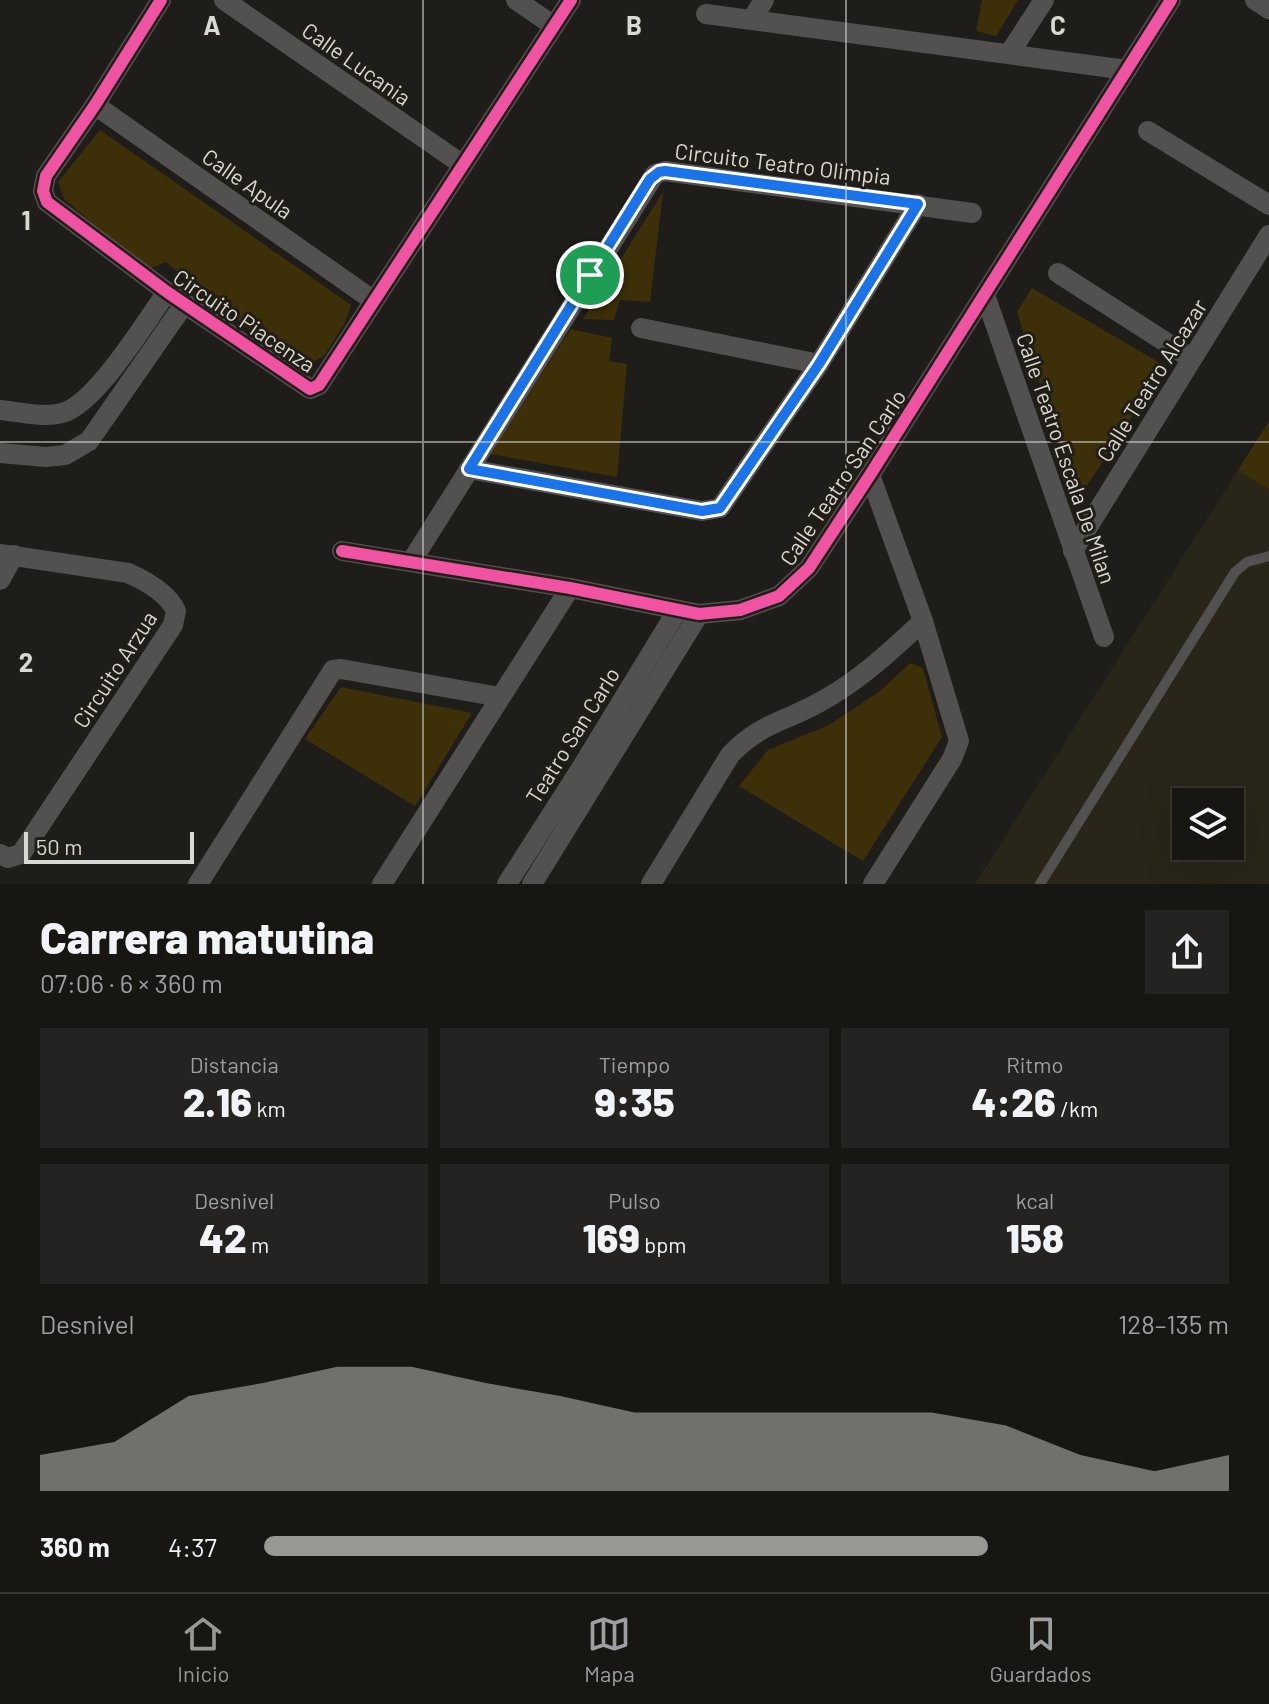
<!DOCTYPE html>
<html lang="es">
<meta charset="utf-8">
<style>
body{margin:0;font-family:Barlow,sans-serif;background:#242321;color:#f1f3f6;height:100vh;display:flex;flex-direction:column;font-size:30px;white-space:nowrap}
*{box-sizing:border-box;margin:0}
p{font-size:26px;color:#9e9fa0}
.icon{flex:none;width:44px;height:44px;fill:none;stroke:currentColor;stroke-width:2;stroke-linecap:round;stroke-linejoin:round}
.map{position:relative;height:884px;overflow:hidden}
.details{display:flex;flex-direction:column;background:#171613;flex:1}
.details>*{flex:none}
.fabs{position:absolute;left:1172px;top:788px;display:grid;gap:16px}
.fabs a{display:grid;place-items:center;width:72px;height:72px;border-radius:0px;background:#171613;box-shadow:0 8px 32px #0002,0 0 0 2px #363533;font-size:40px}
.scale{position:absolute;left:24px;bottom:20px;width:170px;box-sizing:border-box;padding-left:8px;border:4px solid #dad8d3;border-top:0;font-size:22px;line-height:28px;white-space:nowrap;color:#dad8d3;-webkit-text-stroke:6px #211e17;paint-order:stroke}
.pin{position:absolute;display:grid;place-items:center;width:68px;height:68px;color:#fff;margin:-34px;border:4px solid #fff;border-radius:50%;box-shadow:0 2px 8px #0007}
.round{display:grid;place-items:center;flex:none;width:84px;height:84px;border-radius:0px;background:#242321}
.summary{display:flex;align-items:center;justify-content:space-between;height:136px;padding:0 40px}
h1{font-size:44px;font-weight:800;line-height:60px}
.figures{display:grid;grid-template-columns:repeat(3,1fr);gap:12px;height:136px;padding:8px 40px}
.figures div{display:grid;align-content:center;border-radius:0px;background:#242321;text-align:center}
.figures b{font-size:40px;font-weight:800}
.figures small{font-size:22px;font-weight:400}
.figures p{font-size:22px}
.chart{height:224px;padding:16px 40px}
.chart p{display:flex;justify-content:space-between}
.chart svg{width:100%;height:144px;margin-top:8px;fill:#999792;opacity:.7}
ul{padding:0 40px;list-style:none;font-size:26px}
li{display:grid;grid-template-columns:128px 96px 1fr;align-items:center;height:60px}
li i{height:20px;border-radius:10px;background:#999792}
.menu{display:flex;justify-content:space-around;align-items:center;height:112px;border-top:2px solid #363533;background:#171613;font-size:22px;color:#9e9fa0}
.menu a{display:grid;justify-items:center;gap:4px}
.menu .on{color:#999792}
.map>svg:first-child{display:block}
</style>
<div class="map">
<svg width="1269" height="884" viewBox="0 0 1269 884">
<rect width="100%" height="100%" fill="#1f1d19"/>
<path fill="#2a2519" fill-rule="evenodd" d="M1238,470L1269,490V884H975ZM1186,802H1230V846H1186Z"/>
<g fill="#3d3009">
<path d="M982,0H1018L996,36L976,31Z"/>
<path d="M100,130L351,305L345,323L324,356L299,370L166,262L146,270L64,199L58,182Z"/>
<path d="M663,192L650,302L620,300L614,320L583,319Z"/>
<path d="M1032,288L1165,366L1077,501L1017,312Z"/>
<path d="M571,329L612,338L609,361L627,364L617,477L490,454Z"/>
<path d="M1269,421V490L1238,470Z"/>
<path d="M910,663L923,668L942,737L863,861L739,786L768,750L829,725L879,692Z"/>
<path d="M341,687L472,713L415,806L305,739Z"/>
</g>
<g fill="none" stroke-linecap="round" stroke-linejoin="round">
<path stroke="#525150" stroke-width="10" d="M1040,884L1235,572L1247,562L1269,556"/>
<g stroke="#525150" stroke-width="20">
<path d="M161,0L95,105L46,176L43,191L47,202L167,292L310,389L319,385L571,0"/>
<path d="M224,0L463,165"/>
<path d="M516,0L554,26"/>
<path d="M1255,0L1269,9"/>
<path d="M706,14L1127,70"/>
<path d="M752,19L764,0"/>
<path d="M1009,54L1044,0"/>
<path d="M95,105L374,301"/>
<path d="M1148,131L1269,205"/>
<path d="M1058,273L1192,359"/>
<path d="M985,295L1104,637"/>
<path d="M641,328L819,364"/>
<path d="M0,410C19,412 43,418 62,413C96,404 146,321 167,292"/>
<path d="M0,453L46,457L65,455L89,441L185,303"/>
<path d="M469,469L702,511L720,508L819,364L918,204"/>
<path d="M870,475L923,621L959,741L952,759L873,884"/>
<path d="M342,551L570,588L699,614L740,610L779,596L809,568L870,475L1171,0"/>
<path d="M1073,551L1269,235"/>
<path d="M0,554L128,573C146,581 168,593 176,611L173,625L21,854L8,858L0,854"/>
<path d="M411,562L655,174L665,171L972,213"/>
<path d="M0,580L14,555"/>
<path d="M198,884L333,670L341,669L500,697"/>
<path d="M382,884L570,588"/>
<path d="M507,884L580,770L677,611"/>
<path d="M532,884L699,614"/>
<path d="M651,884L730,755C760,723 785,722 820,702C859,681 891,651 923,621"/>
</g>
<defs>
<g id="cycleway">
<path d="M161,0L95,105L46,176L43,191L47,202L167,292L310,389L319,385L571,0"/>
<path d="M342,551L570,588L699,614L740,610L779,596L809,568L870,475L1171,0"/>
</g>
</defs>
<use href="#cycleway" stroke="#211e17" stroke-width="17"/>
<use href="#cycleway" stroke="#f153a3" stroke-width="12"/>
</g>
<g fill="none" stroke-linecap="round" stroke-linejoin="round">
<defs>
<path id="route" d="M665,171L918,204L819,364L720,508L702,511L469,469L650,179L659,172Z"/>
</defs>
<use href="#route" stroke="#fff" stroke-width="16"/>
<use href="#route" stroke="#1a73e8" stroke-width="10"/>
</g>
<path fill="none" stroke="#dad8d3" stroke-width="2" stroke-opacity="0.55" d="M423,0V884M846,0V884M0,442H1269"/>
<g text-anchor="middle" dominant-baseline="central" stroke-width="6" stroke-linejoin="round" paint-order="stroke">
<g font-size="22" fill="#dad8d3" stroke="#211e17">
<text transform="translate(357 63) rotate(35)">Calle Lucania</text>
<text transform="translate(783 163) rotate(7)">Circuito Teatro Olimpia</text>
<text transform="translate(248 183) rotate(35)">Calle Apula</text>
<text transform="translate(245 320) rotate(34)">Circuito Piacenza</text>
<text transform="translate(1151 380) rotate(-58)">Calle Teatro Alcazar</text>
<text transform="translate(1067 458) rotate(71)">Calle Teatro Escala De Milan</text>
<text transform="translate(842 477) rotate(-56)">Calle Teatro San Carlo</text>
<text transform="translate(114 669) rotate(-57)">Circuito Arzua</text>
<text transform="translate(572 735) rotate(-58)">Teatro San Carlo</text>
</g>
</g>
<g font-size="26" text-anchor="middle" font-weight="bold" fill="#dad8d3" stroke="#211e17" stroke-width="6" stroke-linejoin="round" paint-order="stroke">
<text x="212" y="35">A</text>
<text x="634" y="35">B</text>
<text x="1058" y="35">C</text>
<text x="26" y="230">1</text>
<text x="26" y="672">2</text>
</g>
</svg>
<div class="fabs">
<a><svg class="icon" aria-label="layers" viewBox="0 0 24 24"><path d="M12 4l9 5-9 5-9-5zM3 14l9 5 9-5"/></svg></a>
</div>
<div class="scale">50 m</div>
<div class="pin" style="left:590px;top:275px;background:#1e9e55"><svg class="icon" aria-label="arrive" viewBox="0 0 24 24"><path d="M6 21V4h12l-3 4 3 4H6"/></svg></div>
</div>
<section class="details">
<div class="summary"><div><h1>Carrera matutina</h1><p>07:06 · 6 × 360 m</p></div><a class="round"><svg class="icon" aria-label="share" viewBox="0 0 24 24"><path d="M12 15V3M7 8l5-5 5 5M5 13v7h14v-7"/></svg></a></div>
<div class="figures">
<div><p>Distancia</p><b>2.16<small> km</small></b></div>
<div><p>Tiempo</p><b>9:35</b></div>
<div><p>Ritmo</p><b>4:26<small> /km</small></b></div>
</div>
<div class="figures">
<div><p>Desnivel</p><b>42<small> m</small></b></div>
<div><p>Pulso</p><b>169<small> bpm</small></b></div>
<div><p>kcal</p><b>158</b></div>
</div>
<div class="chart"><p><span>Desnivel</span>128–135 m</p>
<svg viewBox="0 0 160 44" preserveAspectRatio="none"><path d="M0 44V33L10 29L20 15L30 11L40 6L50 6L60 11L70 15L80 20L90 20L100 20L110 20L120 20L130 24L140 33L150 38L160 33V44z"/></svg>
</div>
<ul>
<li><b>360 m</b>4:37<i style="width:75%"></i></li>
</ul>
</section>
<nav class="menu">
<a class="on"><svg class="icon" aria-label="home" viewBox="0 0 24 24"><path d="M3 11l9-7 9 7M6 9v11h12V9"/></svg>Inicio</a>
<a><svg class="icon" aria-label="map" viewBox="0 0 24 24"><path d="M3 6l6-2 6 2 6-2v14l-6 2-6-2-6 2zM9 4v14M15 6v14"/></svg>Mapa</a>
<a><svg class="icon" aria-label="saved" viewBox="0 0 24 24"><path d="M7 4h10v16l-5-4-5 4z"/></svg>Guardados</a>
</nav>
